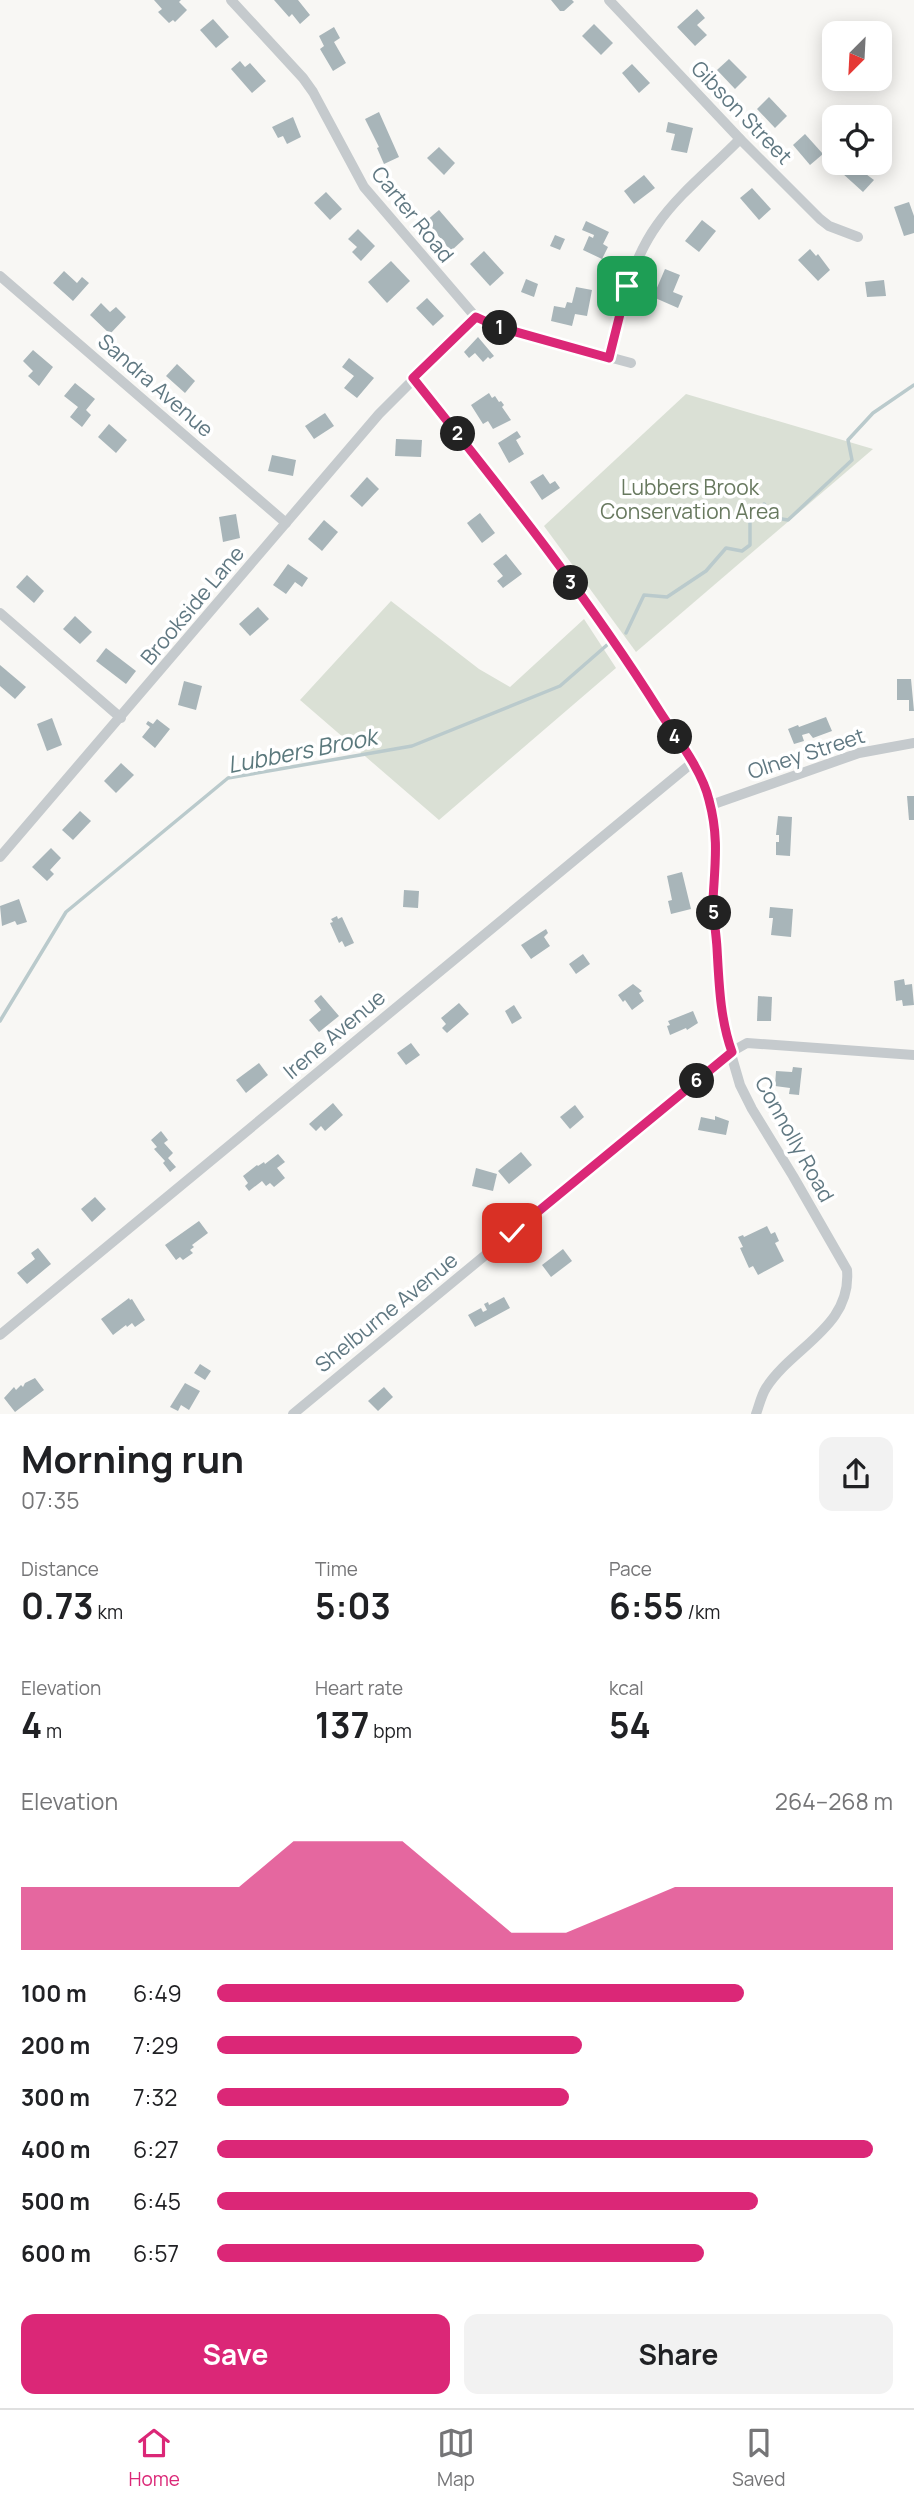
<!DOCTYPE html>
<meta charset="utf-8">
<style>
body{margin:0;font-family:Manrope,sans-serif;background:#f2f2f2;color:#202124;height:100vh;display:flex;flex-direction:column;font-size:26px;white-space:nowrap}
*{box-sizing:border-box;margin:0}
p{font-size:23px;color:#757577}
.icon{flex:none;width:38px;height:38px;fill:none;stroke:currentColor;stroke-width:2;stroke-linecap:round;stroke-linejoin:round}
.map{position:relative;height:1414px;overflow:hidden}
.sheet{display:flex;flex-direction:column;background:#fff;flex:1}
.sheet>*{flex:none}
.needle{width:46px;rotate:204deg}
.buttons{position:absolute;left:822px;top:21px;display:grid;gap:14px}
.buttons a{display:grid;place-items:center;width:70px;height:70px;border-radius:14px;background:#fff;box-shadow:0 4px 18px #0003;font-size:35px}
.pin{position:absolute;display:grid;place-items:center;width:60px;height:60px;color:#fff;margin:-30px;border-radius:14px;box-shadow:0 4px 10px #0006}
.km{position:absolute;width:35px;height:35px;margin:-18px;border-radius:50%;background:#222;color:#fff;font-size:19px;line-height:35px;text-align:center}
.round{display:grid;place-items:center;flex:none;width:74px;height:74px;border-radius:14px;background:#f2f2f2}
.overview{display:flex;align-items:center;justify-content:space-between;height:119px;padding:0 21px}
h1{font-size:38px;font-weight:700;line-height:52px}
.metrics{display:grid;grid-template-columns:repeat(3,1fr);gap:10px;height:119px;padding:7px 21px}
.metrics div{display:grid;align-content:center}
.metrics b{font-size:35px;font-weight:700}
.metrics small{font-size:19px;font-weight:400}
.metrics p{font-size:19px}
.chart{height:196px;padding:14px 21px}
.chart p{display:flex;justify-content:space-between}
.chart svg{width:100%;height:126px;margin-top:7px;fill:#db2777;opacity:.7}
.primary-button{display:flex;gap:14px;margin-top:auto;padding:14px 21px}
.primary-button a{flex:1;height:80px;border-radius:14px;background:#db2777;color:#fff;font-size:28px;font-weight:700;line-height:80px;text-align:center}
.primary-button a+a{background:#f2f2f2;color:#202124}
ul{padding:0 21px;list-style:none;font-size:23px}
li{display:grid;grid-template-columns:112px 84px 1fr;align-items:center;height:52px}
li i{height:18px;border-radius:9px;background:#db2777}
.tab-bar{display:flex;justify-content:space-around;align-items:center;height:98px;border-top:2px solid #e0e0e0;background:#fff;font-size:19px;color:#757577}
.tab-bar a{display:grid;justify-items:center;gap:4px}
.tab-bar .active{color:#db2777}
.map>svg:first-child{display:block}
</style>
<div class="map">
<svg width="914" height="1414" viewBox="0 0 914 1414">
<rect width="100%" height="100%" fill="#f8f7f4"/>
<g fill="#dae0d5">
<path d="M686,394L873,449L636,652L544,526Z"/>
<path d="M391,601L479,669L510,687L584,619L616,668L439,820L300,700Z"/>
</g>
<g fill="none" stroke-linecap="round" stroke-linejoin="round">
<g stroke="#bacacc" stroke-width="3.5">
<path d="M626,633L644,595L667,597L706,571L726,548L742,551L750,545V522L764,504L776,518L788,520L852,460L848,440L873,413L914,385"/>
<path d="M0,1021L66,912L228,778L412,746L560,686L607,645"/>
</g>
</g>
<g fill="#a8b5b9">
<path d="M154,0H181L179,2L187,10L175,22L173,20L169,23L158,12L162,9Z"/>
<path d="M274,0H298L310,15L300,24L292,14L289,17Z"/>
<path d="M551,0H572L574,2L564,11H560Z"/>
<path d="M697,9L705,18L697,25L707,35L695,46L677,27Z"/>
<path d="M213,19L229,37L216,48L200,30Z"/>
<path d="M594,24L613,43L601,55L582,36Z"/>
<path d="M334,27L340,38L334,42L346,63L333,71L320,49L324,46L319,36Z"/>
<path d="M729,59L747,77L735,89L717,70Z"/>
<path d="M240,61L245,67L250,63L266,81L252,93L231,69Z"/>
<path d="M632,64L650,83L639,93L622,73Z"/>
<path d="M769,97L787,116L775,128L757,109Z"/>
<path d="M379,112L399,157L384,164L377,148L379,147L365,119Z"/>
<path d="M293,117L301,137L287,144L283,136L278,138L272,127Z"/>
<path d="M668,122L693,128L687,153L671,150L675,134L666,132Z"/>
<path d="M805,134L823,154L810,165L793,145Z"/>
<path d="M439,147L455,163L444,175L427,158Z"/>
<path d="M851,163L874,180L863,192L842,173Z"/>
<path d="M644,175L655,188L634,204L624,191Z"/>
<path d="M752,188L771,209L759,220L740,198Z"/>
<path d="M326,192L342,209L330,220L314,203Z"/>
<path d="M909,202L914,216V233L904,236L894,207Z"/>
<path d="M439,210L464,239L451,251L426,221Z"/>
<path d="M702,220L716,231L699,252L685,241Z"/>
<path d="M586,221L609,232L603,244L608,247L602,259L583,250L589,236L593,238L594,235L582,230Z"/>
<path d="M358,229L375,246L361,261L352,252L357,247L348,239Z"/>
<path d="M555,235L565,239L560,250L550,246Z"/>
<path d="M810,249L816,256L818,254L830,270L818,281L798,260Z"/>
<path d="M484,251L504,273L490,286L470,264Z"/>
<path d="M391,261L410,281L387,303L368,282Z"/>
<path d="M665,269L680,275L673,292L683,296L678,308L653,297Z"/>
<path d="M64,271L77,283L82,277L89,283L73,301L53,283Z"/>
<path d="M526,279L538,284L534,297L521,292Z"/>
<path d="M884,280L886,296L867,297L865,282Z"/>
<path d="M576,287L592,290L587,316L575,314L572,326L551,321L554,306L565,308L567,302L572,303Z"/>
<path d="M427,298L444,316L433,326L416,308Z"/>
<path d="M101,303L110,312L116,307L126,317L110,334L90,315Z"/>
<path d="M478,337L494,356L490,359L488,357L483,362L475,353L469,358L464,352Z"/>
<path d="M33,350L53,367L39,386L28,376L33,371L23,361Z"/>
<path d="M349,358L374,378L357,398L344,388L354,376L342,367Z"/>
<path d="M177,364L195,381L185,393L166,376Z"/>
<path d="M75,383L95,399L86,410L91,415L82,427L70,417L78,407L64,396Z"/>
<path d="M489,393L492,398L495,396L499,402L501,401L504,405L502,407L511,420L493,429L488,421L483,424L471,405Z"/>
<path d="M325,413L334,426L314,439L305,426Z"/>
<path d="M109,424L127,440L116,453L98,437Z"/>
<path d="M517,431L521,437L516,440L524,454L509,463L498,443Z"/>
<path d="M396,439L422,440L421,457L395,456Z"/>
<path d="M272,455L296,460L293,476L268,471Z"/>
<path d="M543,474L550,484L555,481L560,488L542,500L530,482Z"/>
<path d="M367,477L379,489L362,507L350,496Z"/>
<path d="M480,513L495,533L482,543L467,523Z"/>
<path d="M236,514L240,538L223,542L219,517Z"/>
<path d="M324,520L338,532L322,551L308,539Z"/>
<path d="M506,554L522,574L503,588L497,581L503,576L493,564Z"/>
<path d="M288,564L308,578L302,587L295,582L286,594L273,585Z"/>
<path d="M27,575L44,591L34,603L16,587Z"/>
<path d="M258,607L269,619L250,636L239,624Z"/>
<path d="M75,616L92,632L80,644L63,629Z"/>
<path d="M106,648L136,671L126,684L96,661Z"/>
<path d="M0,665L26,687L15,699L0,686Z"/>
<path d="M897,679H911L914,711H909V700H897Z"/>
<path d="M184,681L202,686L196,710L178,705Z"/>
<path d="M826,717L832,731L813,738L809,733L802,735L804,741L794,744L788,729L798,725L799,727Z"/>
<path d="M52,718L62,745L47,751L37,724Z"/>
<path d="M157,719L170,729L155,748L142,737L150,727L146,724L148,721L153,724Z"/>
<path d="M121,763L134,775L116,793L104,781Z"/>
<path d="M907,796H914V820H909Z"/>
<path d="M80,811L91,821L73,840L62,830Z"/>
<path d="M778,816L792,817L790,856L776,855V842H779V835H776Z"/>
<path d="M51,848L61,858L50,870L54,874L47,881L32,867Z"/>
<path d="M682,872L691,909L671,914L668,901L672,900L667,876Z"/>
<path d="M404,890L419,891L418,908L403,907Z"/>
<path d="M19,899L27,922L17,925L15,921L2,926L0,906Z"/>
<path d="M770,907L793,909L791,937L771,935L773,918H769Z"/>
<path d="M337,916L338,919L342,917L354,943L345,947L342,941L339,943L330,923L333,922L331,919Z"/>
<path d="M546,929L548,933L544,937L550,946L531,959L521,945Z"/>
<path d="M583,954L590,964L576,974L569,964Z"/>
<path d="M904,979L905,985L912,984L914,1005L903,1006L902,1000L896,1001L894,981Z"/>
<path d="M633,984L642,991L639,993L644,1001L632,1010L625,1000L623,1002L618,995Z"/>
<path d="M321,995L339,1016L319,1032L309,1020L321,1010L314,1001Z"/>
<path d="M758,996L772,997L771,1021H757Z"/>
<path d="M459,1003L469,1014L447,1033L442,1028L446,1024L441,1018Z"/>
<path d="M514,1005L522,1018L512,1024L505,1011Z"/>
<path d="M693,1011L698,1023L687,1030L686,1028L670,1035L667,1026L670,1025L668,1021Z"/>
<path d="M411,1043L420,1055L406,1065L397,1053Z"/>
<path d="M259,1063L268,1075L246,1093L236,1080Z"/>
<path d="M793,1067L802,1068L799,1095L789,1094L790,1088L775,1086L776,1071L792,1072Z"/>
<path d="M333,1103L343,1115L325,1131L321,1126L316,1131L309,1124Z"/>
<path d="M575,1105L584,1117L570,1129L560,1117Z"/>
<path d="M715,1116L729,1121L726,1135L698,1130L701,1117L715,1120Z"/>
<path d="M161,1131L168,1140L164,1143L173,1153L168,1158L176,1167L170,1172L163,1163L165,1161L154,1149L157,1147L151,1140Z"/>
<path d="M521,1152L532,1165L509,1184L498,1171Z"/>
<path d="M278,1154L285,1162L277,1168L285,1178L274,1187L270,1183L266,1186L262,1181L249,1191L245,1186L248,1183L243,1176L257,1165L258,1166L264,1162L265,1164Z"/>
<path d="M476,1168L497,1174L493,1191L472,1186Z"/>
<path d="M95,1197L106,1209L92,1222L81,1209Z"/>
<path d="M199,1221L208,1233L192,1245L194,1247L190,1250L193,1253L183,1260L180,1257L176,1260L165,1245Z"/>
<path d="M767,1226L771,1234L775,1232L779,1241L775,1243L784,1261L758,1275L753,1266L749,1268L740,1248L743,1247L738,1237L743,1235L744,1237Z"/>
<path d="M38,1248L51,1264L27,1284L17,1273L35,1259L31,1253Z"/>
<path d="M563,1249L572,1261L551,1277L542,1265Z"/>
<path d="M504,1297L510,1308L475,1327L468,1315L481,1308L483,1312L487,1310L484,1304L488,1302L489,1305Z"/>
<path d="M129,1298L130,1300L132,1299L145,1320L135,1327L132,1323L127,1327L126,1325L113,1335L101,1319Z"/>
<path d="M200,1364L211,1371L205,1380L194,1373Z"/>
<path d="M35,1378L44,1390L15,1412L4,1398L14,1387L16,1390L21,1385L23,1387L25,1383Z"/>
<path d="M185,1383L200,1391L189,1410L181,1405L178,1411L170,1407Z"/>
<path d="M384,1387L393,1397L378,1411L368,1401Z"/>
</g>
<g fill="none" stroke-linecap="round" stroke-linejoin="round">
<g stroke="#c5cacd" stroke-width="10">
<path d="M231,0L303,78L313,92L364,187L473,314L498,327L631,363"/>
<path d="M609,0L740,139L820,219L829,226L858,237"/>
<path d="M0,276L286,523"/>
<path d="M609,357C621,312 629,264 657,225C679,193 713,167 740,139"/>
<path d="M413,378L485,468L627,658L692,763L709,796L714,821L717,853L713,902L724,1030L740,1085L752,1109L793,1176L847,1270C852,1327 792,1347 766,1388C761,1396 759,1406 756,1414"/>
<path d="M0,613L121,718"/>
<path d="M711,805L859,753L914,743"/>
<path d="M0,857L379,414L476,317"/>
<path d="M0,1335L692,763"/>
<path d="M293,1414L731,1052L747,1043L914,1055"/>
</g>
</g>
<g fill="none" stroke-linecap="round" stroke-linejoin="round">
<defs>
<path id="route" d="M512,1233L732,1052C720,1019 719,983 717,948C716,932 713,916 713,900C715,863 719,837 709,800C702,770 676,737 660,712C587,595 499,486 413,378L476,317L498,327L609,358L627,286"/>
</defs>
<use href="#route" stroke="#fff" stroke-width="14"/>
<use href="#route" stroke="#db2777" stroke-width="9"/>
</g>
<g text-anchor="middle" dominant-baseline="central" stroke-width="7" stroke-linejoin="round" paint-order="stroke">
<g font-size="21" fill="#607882" stroke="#fff">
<text transform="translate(742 112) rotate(46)">Gibson Street</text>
<text transform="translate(413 214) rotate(51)">Carter Road</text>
<text transform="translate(156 385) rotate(41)">Sandra Avenue</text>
<text transform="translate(192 605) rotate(-50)">Brookside Lane</text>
<text transform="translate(806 753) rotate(-18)">Olney Street</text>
<text transform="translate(334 1034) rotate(-40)">Irene Avenue</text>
<text transform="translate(795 1139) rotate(61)">Connolly Road</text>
<text transform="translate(386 1312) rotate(-39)">Shelburne Avenue</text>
</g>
<g font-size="21" fill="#68795f" stroke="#fff">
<text x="690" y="487">Lubbers Brook<tspan x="690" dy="24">Conservation Area</tspan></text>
</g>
<g font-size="23" font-style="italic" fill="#5a787c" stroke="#fff">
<text transform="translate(302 750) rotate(-11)">Lubbers Brook</text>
</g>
</g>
</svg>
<div class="buttons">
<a><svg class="needle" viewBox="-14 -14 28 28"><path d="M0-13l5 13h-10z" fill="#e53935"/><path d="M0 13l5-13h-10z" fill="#757577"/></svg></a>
<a><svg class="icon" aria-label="locate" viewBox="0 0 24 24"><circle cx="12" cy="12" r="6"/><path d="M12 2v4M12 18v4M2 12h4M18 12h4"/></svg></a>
</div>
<div class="pin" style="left:627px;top:286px;background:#1e9e55"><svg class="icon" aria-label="arrive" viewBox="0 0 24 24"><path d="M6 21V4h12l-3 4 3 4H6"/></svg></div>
<div class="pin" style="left:512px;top:1233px;background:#d93025"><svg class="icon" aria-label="check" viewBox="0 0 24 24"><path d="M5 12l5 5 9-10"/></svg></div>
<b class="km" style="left:500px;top:328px">1</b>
<b class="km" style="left:458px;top:434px">2</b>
<b class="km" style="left:571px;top:583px">3</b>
<b class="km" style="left:675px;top:737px">4</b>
<b class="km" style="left:714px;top:913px">5</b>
<b class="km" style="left:697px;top:1081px">6</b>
</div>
<section class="sheet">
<div class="overview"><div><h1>Morning run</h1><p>07:35</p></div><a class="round"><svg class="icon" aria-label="share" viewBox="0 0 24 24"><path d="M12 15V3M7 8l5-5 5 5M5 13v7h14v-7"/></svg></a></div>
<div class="metrics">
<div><p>Distance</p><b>0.73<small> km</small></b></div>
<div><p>Time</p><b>5:03</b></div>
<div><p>Pace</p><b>6:55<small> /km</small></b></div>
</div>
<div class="metrics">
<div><p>Elevation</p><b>4<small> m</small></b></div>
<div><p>Heart rate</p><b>137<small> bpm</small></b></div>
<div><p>kcal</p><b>54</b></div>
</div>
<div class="chart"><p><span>Elevation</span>264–268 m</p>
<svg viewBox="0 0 160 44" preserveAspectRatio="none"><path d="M0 44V22L10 22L20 22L30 22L40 22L50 6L60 6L70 6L80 22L90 38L100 38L110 30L120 22L130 22L140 22L150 22L160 22V44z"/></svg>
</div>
<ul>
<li><b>100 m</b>6:49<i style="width:78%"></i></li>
<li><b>200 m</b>7:29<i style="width:54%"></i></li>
<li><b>300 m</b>7:32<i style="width:52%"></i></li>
<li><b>400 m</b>6:27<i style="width:97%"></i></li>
<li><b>500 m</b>6:45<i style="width:80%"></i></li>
<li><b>600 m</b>6:57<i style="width:72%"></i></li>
</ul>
<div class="primary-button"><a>Save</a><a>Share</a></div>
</section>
<nav class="tab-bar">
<a class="active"><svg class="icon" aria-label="home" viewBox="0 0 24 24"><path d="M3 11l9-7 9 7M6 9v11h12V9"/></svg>Home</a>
<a><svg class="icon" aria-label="map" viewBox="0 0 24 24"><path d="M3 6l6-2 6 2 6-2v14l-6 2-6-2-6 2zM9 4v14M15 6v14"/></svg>Map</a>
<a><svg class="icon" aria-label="saved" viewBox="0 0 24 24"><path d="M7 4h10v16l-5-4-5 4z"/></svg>Saved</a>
</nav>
